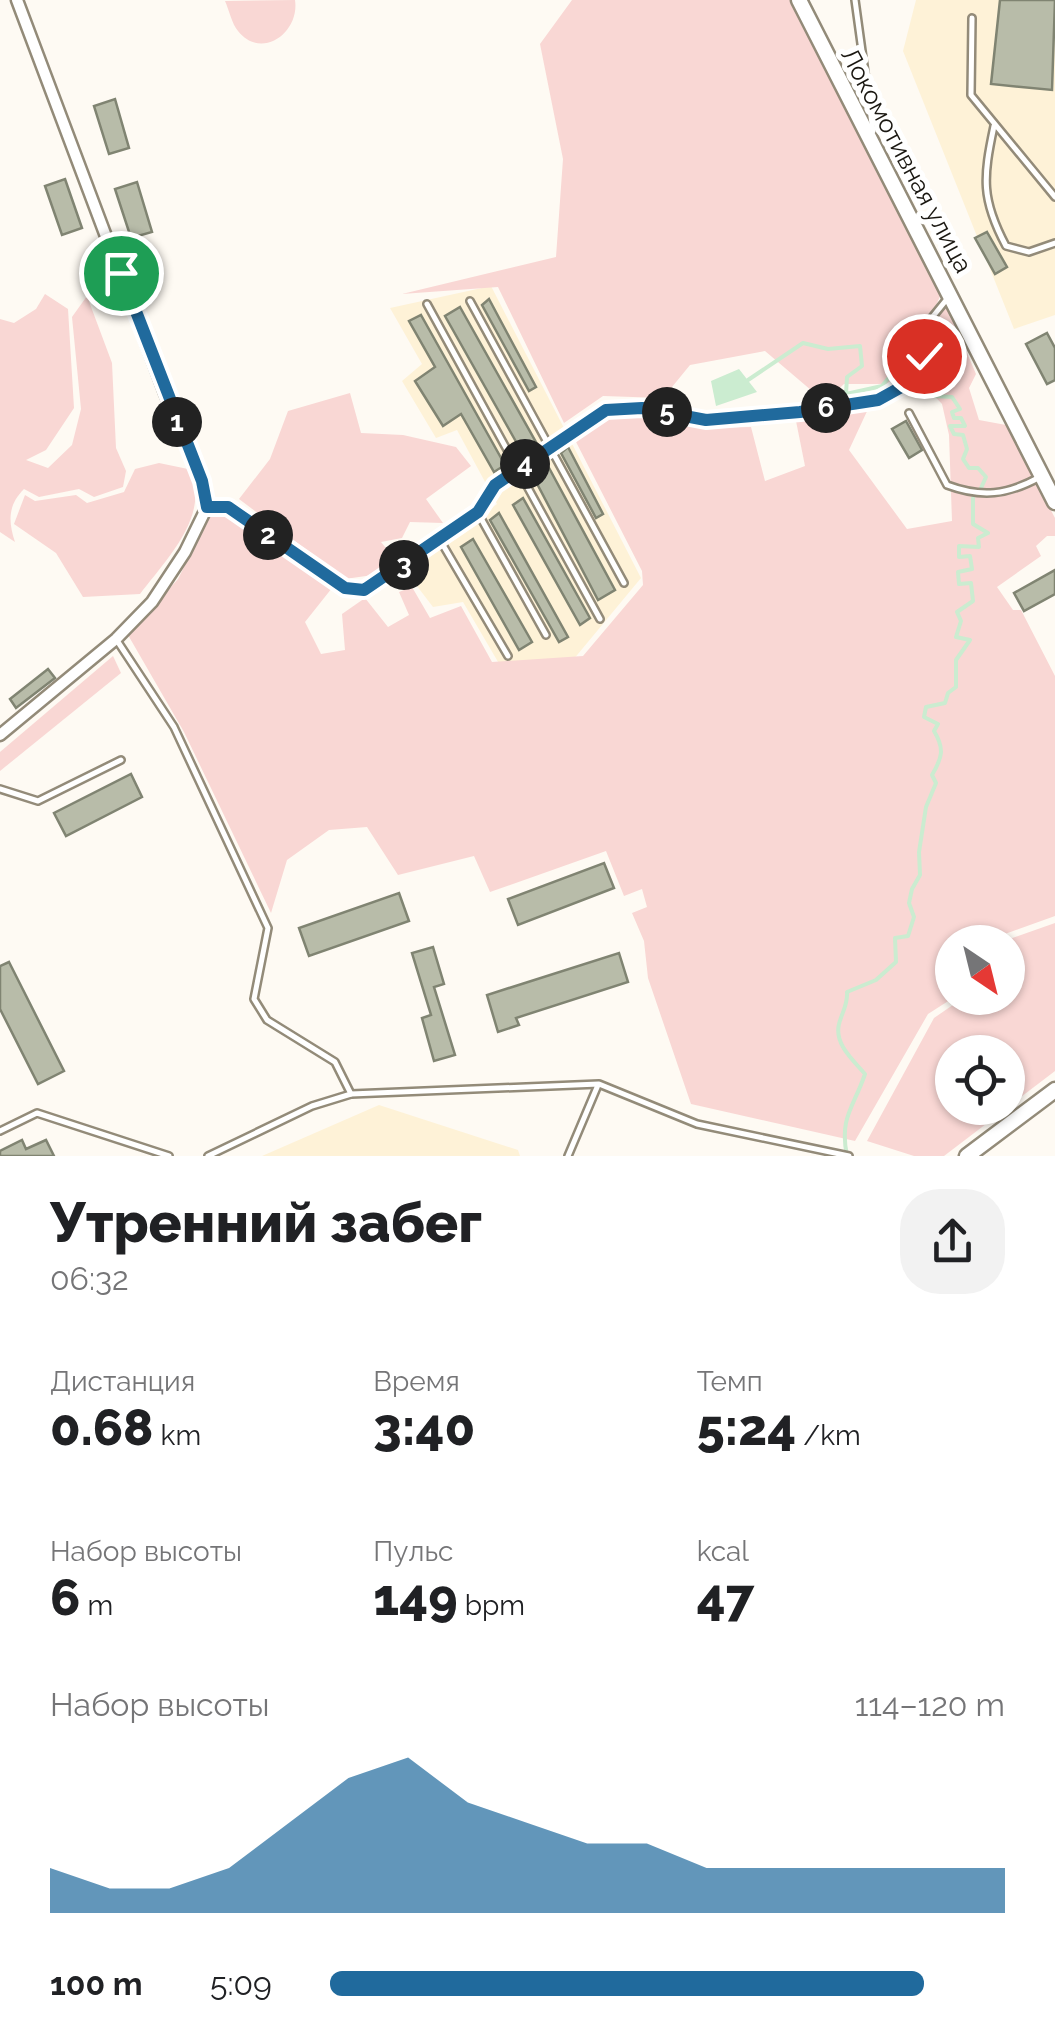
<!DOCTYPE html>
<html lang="ru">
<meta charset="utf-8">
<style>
body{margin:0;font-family:Raleway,sans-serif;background:#f2f2f2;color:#202124;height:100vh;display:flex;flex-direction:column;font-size:38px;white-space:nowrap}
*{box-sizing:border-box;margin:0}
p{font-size:32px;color:#757577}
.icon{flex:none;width:55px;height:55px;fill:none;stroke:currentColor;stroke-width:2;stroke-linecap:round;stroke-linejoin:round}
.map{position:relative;height:1156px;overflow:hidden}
.panel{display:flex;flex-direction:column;background:#fff;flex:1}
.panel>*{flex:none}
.needle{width:65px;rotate:145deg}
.fabs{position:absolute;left:935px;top:925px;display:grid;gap:20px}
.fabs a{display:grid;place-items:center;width:90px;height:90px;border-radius:50%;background:#fff;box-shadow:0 2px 8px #0004;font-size:50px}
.pin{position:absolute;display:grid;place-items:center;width:85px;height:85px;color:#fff;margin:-42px;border:5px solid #fff;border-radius:50%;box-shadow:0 2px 10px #0007}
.km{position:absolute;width:50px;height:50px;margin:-25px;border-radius:50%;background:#222;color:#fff;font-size:28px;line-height:50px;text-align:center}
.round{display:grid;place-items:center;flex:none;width:105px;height:105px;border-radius:40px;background:#f2f2f2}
.overview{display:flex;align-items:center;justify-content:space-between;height:170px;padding:0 50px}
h1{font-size:55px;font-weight:800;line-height:75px}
.metrics{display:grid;grid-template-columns:repeat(3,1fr);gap:15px;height:170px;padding:10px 50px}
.metrics div{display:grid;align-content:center}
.metrics b{font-size:50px;font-weight:800}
.metrics small{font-size:28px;font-weight:400}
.metrics p{font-size:28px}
.chart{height:280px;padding:20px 50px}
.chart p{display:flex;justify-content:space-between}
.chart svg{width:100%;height:180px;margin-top:10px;fill:#206a9d;opacity:.7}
ul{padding:0 50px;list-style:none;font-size:32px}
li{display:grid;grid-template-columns:160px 120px 1fr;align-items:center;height:75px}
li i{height:25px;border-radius:12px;background:#206a9d}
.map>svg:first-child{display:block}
</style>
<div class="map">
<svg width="1055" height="1156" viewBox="0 0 1055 1156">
<rect width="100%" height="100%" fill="#fefaf3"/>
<g fill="#fef2d7">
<path d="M916,0H1055V315L1014,329L903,51Z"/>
<path d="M491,286L641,578L573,660L501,667L463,602L433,607L407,573L497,504L457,430L436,438L402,381L422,364L390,308Z"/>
<path d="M379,1105L518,1150L520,1156H262Z"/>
</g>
<g fill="#f9d7d4">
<path d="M295,0C300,32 262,61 238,31C232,24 229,10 225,1Z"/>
<path d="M572,0H794L943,290L911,360L887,384H844L825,402L765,351L690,365L663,398L603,396L564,423L498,287L402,294L556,257L563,159L540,44Z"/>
<path d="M45,294L68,309L74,408L46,450L26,460L48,468L72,445L81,409L72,317L87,296L112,363L116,448L126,471L123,487L94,497L79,489L39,497L24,489C8,505 8,521 15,542L0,532V319L14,323L36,309Z"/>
<path d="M946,304L976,374L969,388L979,420L1006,425L1055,518V536H1047L1036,546L1041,556L997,587L1013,610H1021L1055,676V916L983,942H952L953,998L928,1014L855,1141L691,1104L648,978L644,941L632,913L647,907L642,889L624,896L606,851L490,892L474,856L398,875L367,827L329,830L287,860L271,913L184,732L128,635L178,579L211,513L228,514L332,588L305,622L321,654L345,650L342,614L365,598L388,627L409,615L399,592L412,587L430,618L461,606L492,662L583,656L643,585L642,571L573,436L608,416L669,417L704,428L751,427L765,481L805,466L796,421L869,407L849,450L907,529L952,521L949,435L942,404L925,386L932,325Z"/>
<path d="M350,393L361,433L403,435L456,447L471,466L426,499L443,523L410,522L402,538L381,542L395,559L373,575L345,579L239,499L270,459L288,411Z"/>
<path d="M159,463L188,469C214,512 165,561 140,594L83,597L56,553L14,524L25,495L35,501L76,495L87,503L124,492L135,469Z"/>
<path d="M113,656L121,673L0,771V752Z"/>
<path d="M1055,923V1071L1008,1107V1052H952V1108H1007L944,1156H914L867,1141L934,1018L963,998H1008V942H1001Z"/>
</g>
<path fill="#cbecd0" d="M739,369L757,392L716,406L711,381Z"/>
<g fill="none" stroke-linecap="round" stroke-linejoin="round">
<g stroke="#cbecd0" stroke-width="4">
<path d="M748,380L803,343L828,349L860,346L862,366L847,377L846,394L882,386L895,370L902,377"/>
<path d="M916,387L925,386L935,396L952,397L960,409L952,412L954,418H961L965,426H950L954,434L963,435L967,449L963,459L969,468H978L986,477L981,488"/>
<path d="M847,1156C839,1117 854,1107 865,1074C853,1060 834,1044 839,1024C842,1012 848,1005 847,992L876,980L896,962L895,938L908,936L914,917L909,903L912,889L920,875L919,852L926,807L936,783L932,775C942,758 945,749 934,731L938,724L924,717L926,707L945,703L948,693L956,687V660L970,640L956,637L961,621L957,612L973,601L971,583L959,584L958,572L972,569L970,556L959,557V546L979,547L978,538L988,533L973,524V498"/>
</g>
</g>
<g fill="#b8bca9" stroke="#808472" stroke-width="2.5">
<path d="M1000,0H1055L1052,90L991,84Z"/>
<path d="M115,99L129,148L109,154L94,106Z"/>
<path d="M65,179L82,228L62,235L45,186Z"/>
<path d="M137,182L152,232L131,238L115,189Z"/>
<path d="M987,232L1007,267L995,274L975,238Z"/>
<path d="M489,299L536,387L529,391L482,305Z"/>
<path d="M460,307L537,444L523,454L445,316Z"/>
<path d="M421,315L505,465L494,472L461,414L443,426L415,381L435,367L409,321Z"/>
<path d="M1047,333L1055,348V380L1047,384L1026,344Z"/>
<path d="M906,421L922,450L909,458L892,429Z"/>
<path d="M568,447L603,514L596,518L561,453Z"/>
<path d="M548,466L615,590L598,600L533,476Z"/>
<path d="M523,498L590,618L580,625L513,505Z"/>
<path d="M499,513L568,637L559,642L490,520Z"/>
<path d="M473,539L532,642L519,650L461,547Z"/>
<path d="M1055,570V594L1024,611L1014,593Z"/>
<path d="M48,669L55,678L16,708L10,699Z"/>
<path d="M131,774L142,797L66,836L54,813Z"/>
<path d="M604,863L614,888L518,925L508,899Z"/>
<path d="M399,893L409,921L309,956L299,928Z"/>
<path d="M433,947L444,984L434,987L455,1055L434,1061L422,1018L431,1015L412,953Z"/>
<path d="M619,953L628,982L516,1018L519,1025L498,1032L487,995Z"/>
<path d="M9,962L64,1071L38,1084L0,1009V966Z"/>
<path d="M22,1140L26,1149L46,1140L54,1156H0V1151Z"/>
</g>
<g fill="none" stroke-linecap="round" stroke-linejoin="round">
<defs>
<g id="lane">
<path d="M855,0L873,131"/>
<path d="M972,18L971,95L1055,197"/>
<path d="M994,126C983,178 981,199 1006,246L1029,252L1055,243"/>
<path d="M470,301L624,583"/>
<path d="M427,304L600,619"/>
<path d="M909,413L947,485C982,498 1007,495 1040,477"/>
<path d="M210,507H228L345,588L364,590L478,513L495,485L606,410L643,408L707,420L801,412L878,400L914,380L924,356L930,320L947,299"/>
<path d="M478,513L546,635"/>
<path d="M440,540L508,656"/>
<path d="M116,639L174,727L268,928L254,999L267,1020L335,1062L351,1094"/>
<path d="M0,789L38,801L121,760"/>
<path d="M0,1131L37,1113L169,1156"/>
<path d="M208,1156L312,1106L351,1094L599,1084L697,1124L849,1156"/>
<path d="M568,1156L598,1085"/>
</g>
<path id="street" d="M0,735L116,639L152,602L185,552L207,507L202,481L165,393L17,0"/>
<g id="secondary">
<path d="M799,0L1055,502"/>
<path d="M967,1156L1055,1090"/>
</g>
</defs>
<use href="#lane" stroke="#938b79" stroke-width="10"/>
<use href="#street" stroke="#938b79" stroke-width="15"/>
<use href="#secondary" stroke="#938b79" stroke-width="19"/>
<use href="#lane" stroke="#fff" stroke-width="5"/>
<use href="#street" stroke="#fff" stroke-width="10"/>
<use href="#secondary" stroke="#fff" stroke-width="14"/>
</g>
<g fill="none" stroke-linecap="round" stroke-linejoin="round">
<defs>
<path id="route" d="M121,273L202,481L207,507H228L345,588L364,590L478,512L495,485L606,410L642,408L706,420L800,412L878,400L914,380L924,356"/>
</defs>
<use href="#route" stroke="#fff" stroke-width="20"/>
<use href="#route" stroke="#206a9d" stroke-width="12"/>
</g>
<g text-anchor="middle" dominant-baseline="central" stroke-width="10" stroke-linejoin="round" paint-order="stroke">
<g font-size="25" fill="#1a1711" stroke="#fff">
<text transform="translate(907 160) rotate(62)">Локомотивная улица</text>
</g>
</g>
</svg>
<div class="fabs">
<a><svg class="needle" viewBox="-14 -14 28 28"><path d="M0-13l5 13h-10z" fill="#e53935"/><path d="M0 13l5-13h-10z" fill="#757577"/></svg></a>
<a><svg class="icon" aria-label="locate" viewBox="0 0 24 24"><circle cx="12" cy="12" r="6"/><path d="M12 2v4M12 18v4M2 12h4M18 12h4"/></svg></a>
</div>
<div class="pin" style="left:121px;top:273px;background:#1e9e55"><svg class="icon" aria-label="arrive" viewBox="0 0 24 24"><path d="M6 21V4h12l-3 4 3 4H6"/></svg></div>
<div class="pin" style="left:924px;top:356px;background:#d93025"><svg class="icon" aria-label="check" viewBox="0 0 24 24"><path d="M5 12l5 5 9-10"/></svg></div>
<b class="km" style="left:177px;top:422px">1</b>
<b class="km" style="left:268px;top:535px">2</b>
<b class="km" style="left:404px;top:565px">3</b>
<b class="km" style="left:525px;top:464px">4</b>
<b class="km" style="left:667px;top:412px">5</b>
<b class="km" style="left:826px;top:408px">6</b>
</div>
<section class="panel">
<div class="overview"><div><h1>Утренний забег</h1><p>06:32</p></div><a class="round"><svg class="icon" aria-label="share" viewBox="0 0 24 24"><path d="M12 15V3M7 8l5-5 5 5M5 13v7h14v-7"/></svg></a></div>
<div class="metrics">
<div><p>Дистанция</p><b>0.68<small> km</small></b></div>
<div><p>Время</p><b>3:40</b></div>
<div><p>Темп</p><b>5:24<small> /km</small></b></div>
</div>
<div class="metrics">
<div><p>Набор высоты</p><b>6<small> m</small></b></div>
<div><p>Пульс</p><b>149<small> bpm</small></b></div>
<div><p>kcal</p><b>47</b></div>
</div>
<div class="chart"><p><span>Набор высоты</span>114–120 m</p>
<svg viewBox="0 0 160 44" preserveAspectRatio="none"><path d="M0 44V33L10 38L20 38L30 33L40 22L50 11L60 6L70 17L80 22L90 27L100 27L110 33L120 33L130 33L140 33L150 33L160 33V44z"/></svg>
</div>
<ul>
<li><b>100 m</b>5:09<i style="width:88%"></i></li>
</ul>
</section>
